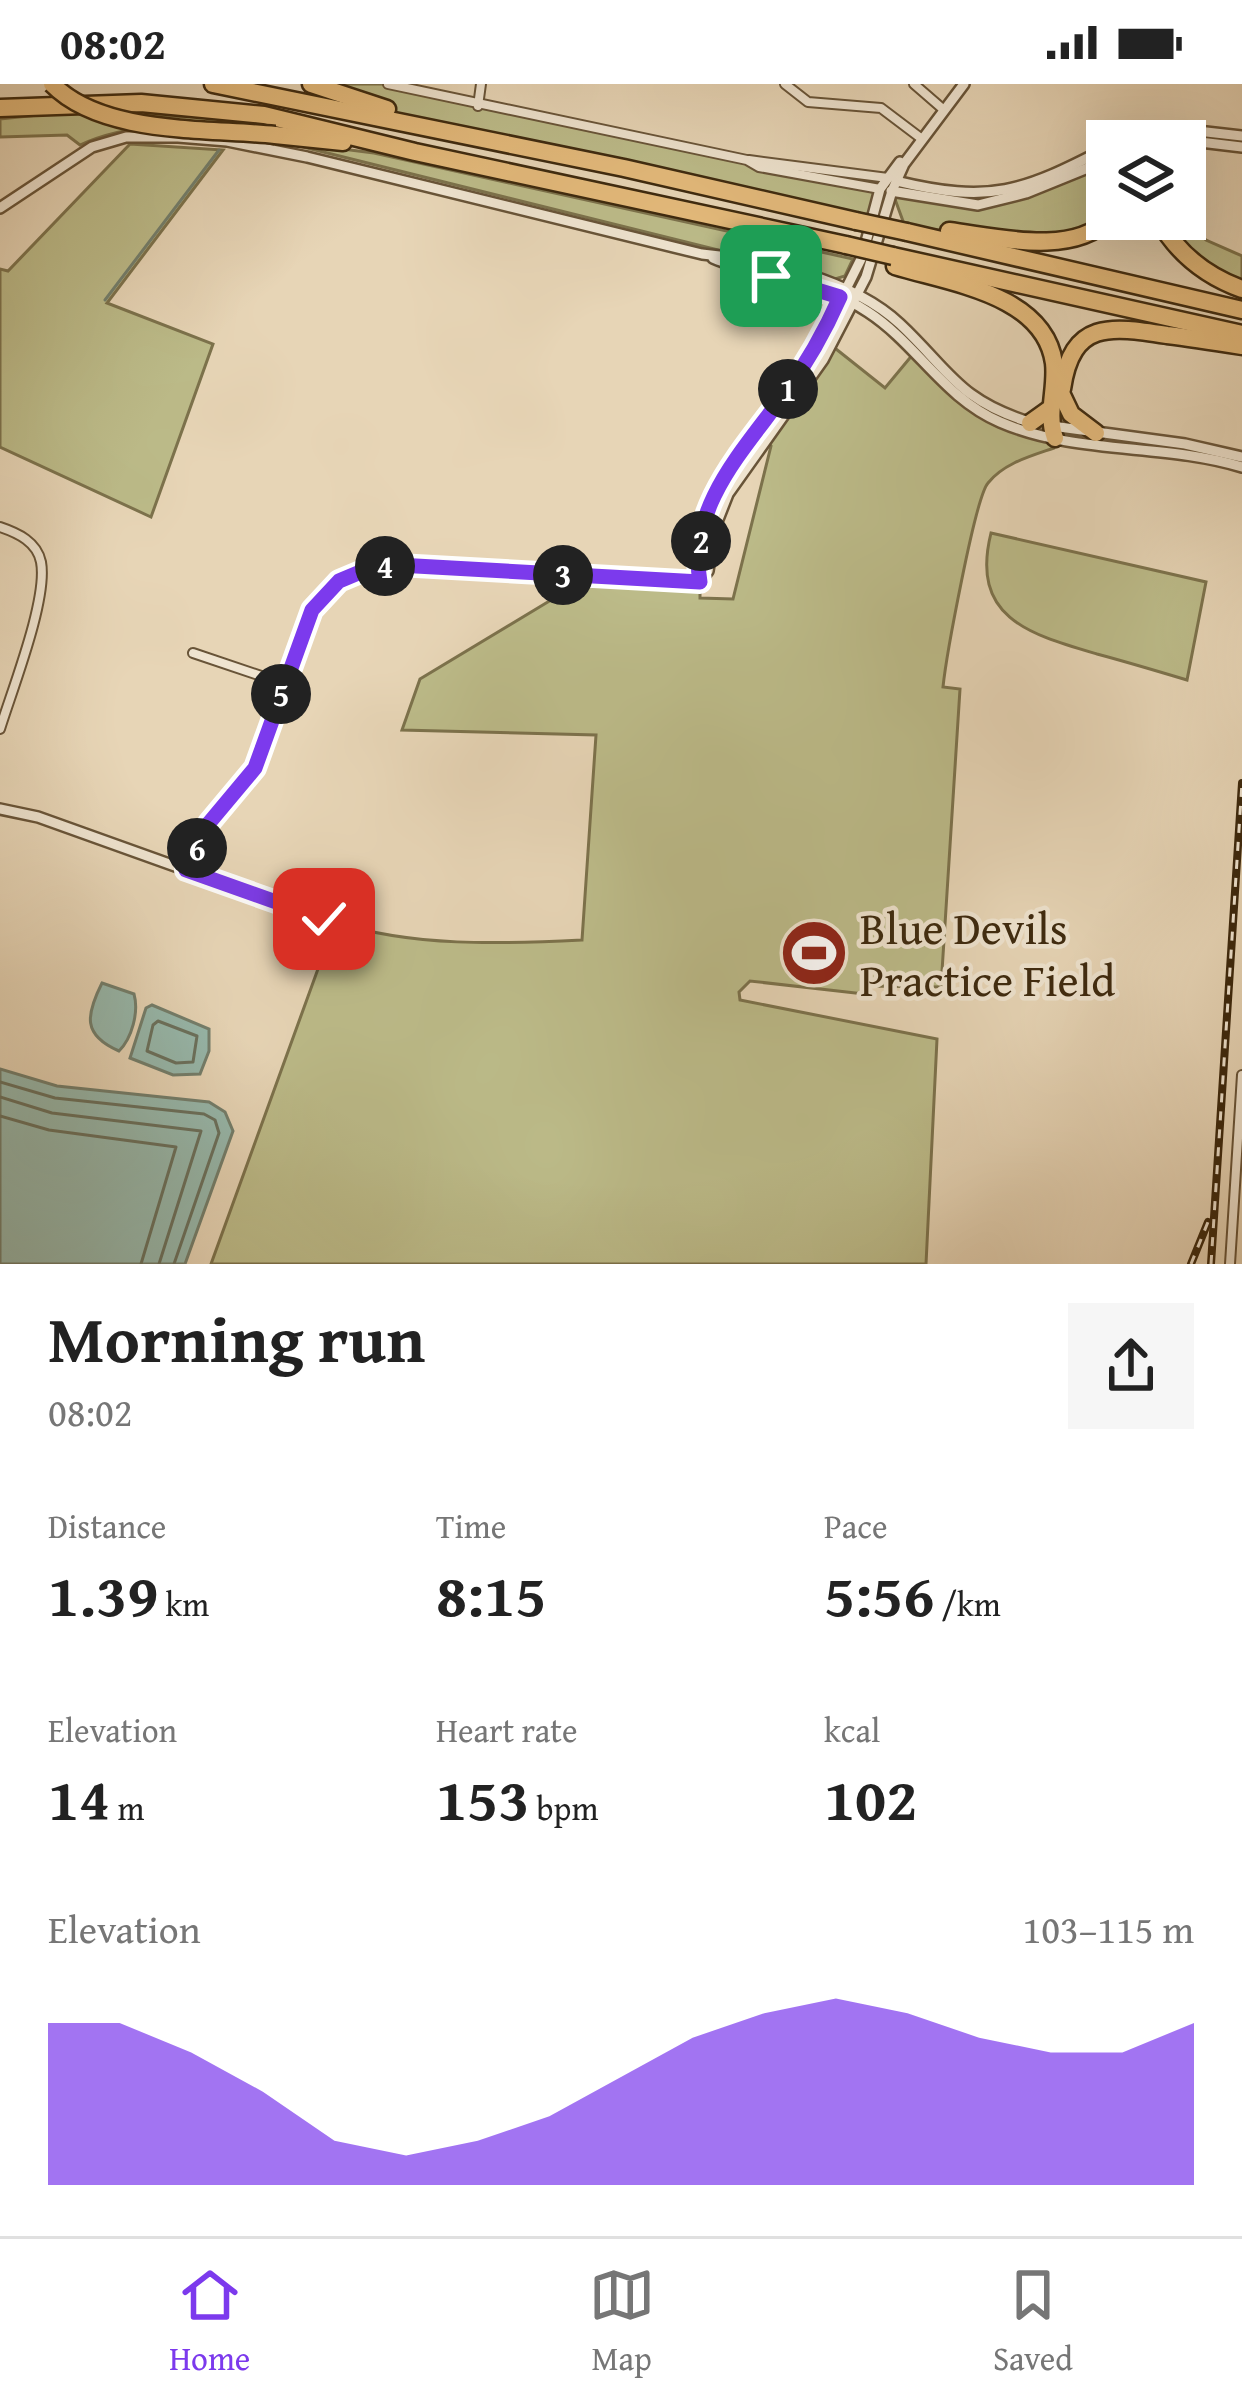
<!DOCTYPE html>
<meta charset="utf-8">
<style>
body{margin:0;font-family:"Gentium Book Plus",serif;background:#f6f6f6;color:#222;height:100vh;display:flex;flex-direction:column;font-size:45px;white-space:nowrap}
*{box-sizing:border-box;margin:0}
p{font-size:39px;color:#767676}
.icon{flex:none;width:66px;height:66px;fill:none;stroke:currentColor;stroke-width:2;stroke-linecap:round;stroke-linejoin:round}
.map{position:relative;height:1180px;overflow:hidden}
.drawer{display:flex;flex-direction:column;background:#fff;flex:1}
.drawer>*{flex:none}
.buttons{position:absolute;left:1086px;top:36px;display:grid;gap:24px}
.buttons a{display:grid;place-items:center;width:120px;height:120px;border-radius:0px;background:#fff;box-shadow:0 12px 48px #0002;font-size:60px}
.pin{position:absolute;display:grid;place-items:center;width:102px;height:102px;color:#fff;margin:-51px;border-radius:24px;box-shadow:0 6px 18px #0006}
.km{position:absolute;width:60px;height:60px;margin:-30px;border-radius:50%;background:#222;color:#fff;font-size:33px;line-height:60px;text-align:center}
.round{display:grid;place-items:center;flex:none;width:126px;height:126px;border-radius:0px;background:#f6f6f6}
.headline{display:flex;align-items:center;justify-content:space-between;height:204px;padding:0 48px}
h1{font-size:66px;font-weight:600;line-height:90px}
.stats{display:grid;grid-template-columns:repeat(3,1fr);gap:18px;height:204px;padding:12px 48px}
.stats div{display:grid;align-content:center}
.stats b{font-size:60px;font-weight:600}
.stats small{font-size:33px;font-weight:400}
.stats p{font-size:33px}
.chart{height:336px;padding:24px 48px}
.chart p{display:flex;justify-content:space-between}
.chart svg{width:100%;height:216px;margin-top:12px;fill:#7c3aed;opacity:.7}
.status{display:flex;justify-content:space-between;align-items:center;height:84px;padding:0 60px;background:#fff;direction:ltr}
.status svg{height:33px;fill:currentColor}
.dock{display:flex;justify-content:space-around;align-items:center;height:168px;border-top:3px solid #e0e0e0;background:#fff;font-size:33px;color:#767676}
.dock a{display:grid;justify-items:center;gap:6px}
.dock .current{color:#7c3aed}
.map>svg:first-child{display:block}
</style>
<div class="status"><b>08:02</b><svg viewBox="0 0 49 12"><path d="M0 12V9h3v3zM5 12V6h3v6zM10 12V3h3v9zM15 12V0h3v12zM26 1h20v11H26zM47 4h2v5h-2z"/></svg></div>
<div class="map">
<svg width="1242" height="1180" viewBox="0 0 1242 1180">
<rect width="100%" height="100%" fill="#e7d5b6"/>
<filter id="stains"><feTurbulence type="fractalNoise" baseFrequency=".00167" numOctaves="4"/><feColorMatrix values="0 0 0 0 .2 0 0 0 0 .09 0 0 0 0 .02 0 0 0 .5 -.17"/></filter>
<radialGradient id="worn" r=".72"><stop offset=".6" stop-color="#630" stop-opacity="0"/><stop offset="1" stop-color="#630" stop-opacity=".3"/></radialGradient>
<g fill="#bcbb89" stroke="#7c724c" stroke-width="3">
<path d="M311,0H388L880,105L871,138L414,39Z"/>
<path d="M86,26L100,30L228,34L283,44C217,43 142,32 80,61L67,51L0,53V35Z"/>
<path d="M279,57L374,69L853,175L845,192L835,195Z"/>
<path d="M130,60L223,66L107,219L213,260L151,433L0,363V185L8,187Z"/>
<path d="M1100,78L1107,82V135L1092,149L1006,154L929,145L907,148L892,107L978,121Z"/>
<path d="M1158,135H1184L1206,156L1242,172V205L1219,196Z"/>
<path d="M831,261L885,304L914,269L970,322L1055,354L1054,364C1031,372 1004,379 988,399C975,414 946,574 943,603L960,605L941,903L872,902L870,908L864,910L750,897L739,908L740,916L937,955L926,1180H211L335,838C412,863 501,860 582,856L596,651L402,646L420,595L566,507L574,491L700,498V514L733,515L771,362L764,355Z"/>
<path d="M991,449L1206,498L1187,596C1157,587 1127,578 1097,570C1029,550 970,534 991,449Z"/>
</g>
<g fill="#97b9ad" stroke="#737f6d" stroke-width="3">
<path d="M102,899L134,910C139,928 132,954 119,967C82,951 86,931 102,899Z"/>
<path d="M152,921L209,945V967L200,990L173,991L130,974L146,924Z"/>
<path d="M0,985L57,1002L209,1018L225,1028L233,1047L185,1180H0Z"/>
</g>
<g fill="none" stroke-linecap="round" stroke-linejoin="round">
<g stroke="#6a715e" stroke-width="3">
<path d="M158,937L197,952L193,978L176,979L147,967L153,941Z"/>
<path d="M0,998L55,1014L204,1030L215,1036L219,1049L174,1180"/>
<path d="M0,1013L52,1029L201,1047L159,1180"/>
<path d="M0,1032L49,1046L176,1063L141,1180"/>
</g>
<path stroke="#737f6d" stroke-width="3" d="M105,216L219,66"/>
<defs>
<g id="minor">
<path d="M388,0L747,76L759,83L880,105"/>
<path d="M785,0L808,18L881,24L922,55"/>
<path d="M914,0L944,26"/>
<path d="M478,22L481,0"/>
<path d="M749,76L888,94"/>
<path d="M0,443C18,449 37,458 41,478C48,515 12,606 0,645"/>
<path d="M193,569L285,600"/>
<path d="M186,786L335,838"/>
<path d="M1230,1180L1242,991"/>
</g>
<g id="tertiary">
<path d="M1123,57L1180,45L1242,52"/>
<path d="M1152,57L1175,55L1242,63"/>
<path d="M896,97C991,120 1022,108 1107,64"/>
<path d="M891,107L978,121L1026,109L1100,79"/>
<path d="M0,124L92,63L126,53H178L227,57L307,73L702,170C766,176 852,195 900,240C949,286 958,316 1029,338"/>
<path d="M713,174C763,195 822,197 868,228C917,260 944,314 1000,338C1076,371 1164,359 1242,383"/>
<path d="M1052,342L1185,360L1242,373"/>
<path d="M700,498L708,487L715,443L728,410L823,276L866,193L892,107L904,80L964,0"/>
<path d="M700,498V463L708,426L720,397L826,245L862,173L880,105L900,78"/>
<path d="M0,725L38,733L186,786L209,739L255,684L312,526L332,503L357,487L398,481L700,498"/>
</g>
<g id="motorway">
<path d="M213,0L624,84L856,137"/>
<path d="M311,0L387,25"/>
<path d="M0,24L141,19L264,31L415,68L846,161"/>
<path d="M275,51L343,58"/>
<path d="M1134,53L1135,57"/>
<path d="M1165,57L1175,55"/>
<path d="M1100,78L1107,82"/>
<path d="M1158,135C1177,169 1206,192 1242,205"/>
<path d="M949,147C997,153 1072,173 1109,135"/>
<path d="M907,148L1242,226"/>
<path d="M893,172L1242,250"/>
<path d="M895,182C950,199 1044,210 1054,279C1057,305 1046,329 1055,354"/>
<path d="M1062,305C1072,236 1110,242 1167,251C1192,254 1217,258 1242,262"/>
<path d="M1061,309L1071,330L1096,349"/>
<path d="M1030,339L1051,324"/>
</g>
</defs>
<use href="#minor" stroke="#685438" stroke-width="12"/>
<use href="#tertiary" stroke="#685438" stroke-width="14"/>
<use href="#motorway" stroke="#3d290e" stroke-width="21"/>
<use href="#minor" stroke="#efe4d0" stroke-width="8"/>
<use href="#tertiary" stroke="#efe4d0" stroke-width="9"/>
<use href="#motorway" stroke="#e4ba7b" stroke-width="16"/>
<defs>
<g id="rail">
<path d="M1191,1180L1208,1138"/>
<path d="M1211,1180L1242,699"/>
</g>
</defs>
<use href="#rail" stroke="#3d290e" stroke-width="8"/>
<use href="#rail" stroke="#efe4d0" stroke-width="3" stroke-dasharray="9" stroke-linecap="butt"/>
<defs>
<g id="motorway-bridge">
<path d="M52,0C102,51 206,44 275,51"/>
<path d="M856,137L907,148"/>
<path d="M846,161L893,172"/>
</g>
</defs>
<use href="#motorway-bridge" stroke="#3d290e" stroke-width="21" stroke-linecap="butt"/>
<use href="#motorway-bridge" stroke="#e4ba7b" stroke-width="16"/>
</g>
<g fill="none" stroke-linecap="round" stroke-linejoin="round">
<defs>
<path id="route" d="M324,835L186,786L209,739L255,684L312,526L339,497L370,484L398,481L700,498C687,422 745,365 785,309C807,279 825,247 840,213L771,192"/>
</defs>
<use href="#route" stroke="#fff" stroke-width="24"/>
<use href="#route" stroke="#7c3aed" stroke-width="15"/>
</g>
<defs>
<symbol id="stadium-disc" viewBox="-11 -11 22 22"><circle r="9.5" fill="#8f2418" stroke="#efe4d0"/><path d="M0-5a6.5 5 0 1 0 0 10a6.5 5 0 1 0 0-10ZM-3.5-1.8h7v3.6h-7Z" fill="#fff"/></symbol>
</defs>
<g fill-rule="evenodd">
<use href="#stadium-disc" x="776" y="831" width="76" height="76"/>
</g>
<g text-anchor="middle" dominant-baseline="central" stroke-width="9" stroke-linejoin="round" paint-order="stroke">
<g font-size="45" fill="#3d290e" stroke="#efe4d0" text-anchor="start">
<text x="860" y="843">Blue Devils<tspan x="860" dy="52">Practice Field</tspan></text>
</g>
</g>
<rect width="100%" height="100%" filter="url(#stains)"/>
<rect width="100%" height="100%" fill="url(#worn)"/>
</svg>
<div class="buttons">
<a><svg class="icon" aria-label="layers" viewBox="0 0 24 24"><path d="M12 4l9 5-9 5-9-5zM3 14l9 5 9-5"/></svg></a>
</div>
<div class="pin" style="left:771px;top:192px;background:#1e9e55"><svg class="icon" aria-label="arrive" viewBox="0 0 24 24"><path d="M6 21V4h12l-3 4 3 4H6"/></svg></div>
<div class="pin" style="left:324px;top:835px;background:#d93025"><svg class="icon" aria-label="check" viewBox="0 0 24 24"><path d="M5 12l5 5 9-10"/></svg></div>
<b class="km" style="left:788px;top:305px">1</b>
<b class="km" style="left:701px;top:457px">2</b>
<b class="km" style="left:563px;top:491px">3</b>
<b class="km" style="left:385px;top:482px">4</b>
<b class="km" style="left:281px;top:610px">5</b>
<b class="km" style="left:197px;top:764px">6</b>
</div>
<section class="drawer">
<div class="headline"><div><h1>Morning run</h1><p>08:02</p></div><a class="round"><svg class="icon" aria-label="share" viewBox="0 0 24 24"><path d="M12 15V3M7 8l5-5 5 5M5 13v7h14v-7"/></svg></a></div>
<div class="stats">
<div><p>Distance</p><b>1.39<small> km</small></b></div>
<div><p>Time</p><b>8:15</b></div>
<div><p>Pace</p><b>5:56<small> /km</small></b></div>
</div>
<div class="stats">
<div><p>Elevation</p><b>14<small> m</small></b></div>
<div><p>Heart rate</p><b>153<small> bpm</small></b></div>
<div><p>kcal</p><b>102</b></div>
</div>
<div class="chart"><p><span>Elevation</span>103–115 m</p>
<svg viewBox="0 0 160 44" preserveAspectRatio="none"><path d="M0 44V11L10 11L20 17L30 25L40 35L50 38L60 35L70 30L80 22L90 14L100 9L110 6L120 9L130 14L140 17L150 17L160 11V44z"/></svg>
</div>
</section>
<nav class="dock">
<a class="current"><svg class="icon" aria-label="home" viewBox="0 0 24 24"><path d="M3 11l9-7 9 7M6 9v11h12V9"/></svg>Home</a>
<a><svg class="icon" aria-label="map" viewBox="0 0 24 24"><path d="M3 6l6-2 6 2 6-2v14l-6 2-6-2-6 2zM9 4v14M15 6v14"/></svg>Map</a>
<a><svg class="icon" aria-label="saved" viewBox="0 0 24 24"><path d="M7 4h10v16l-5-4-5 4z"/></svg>Saved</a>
</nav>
